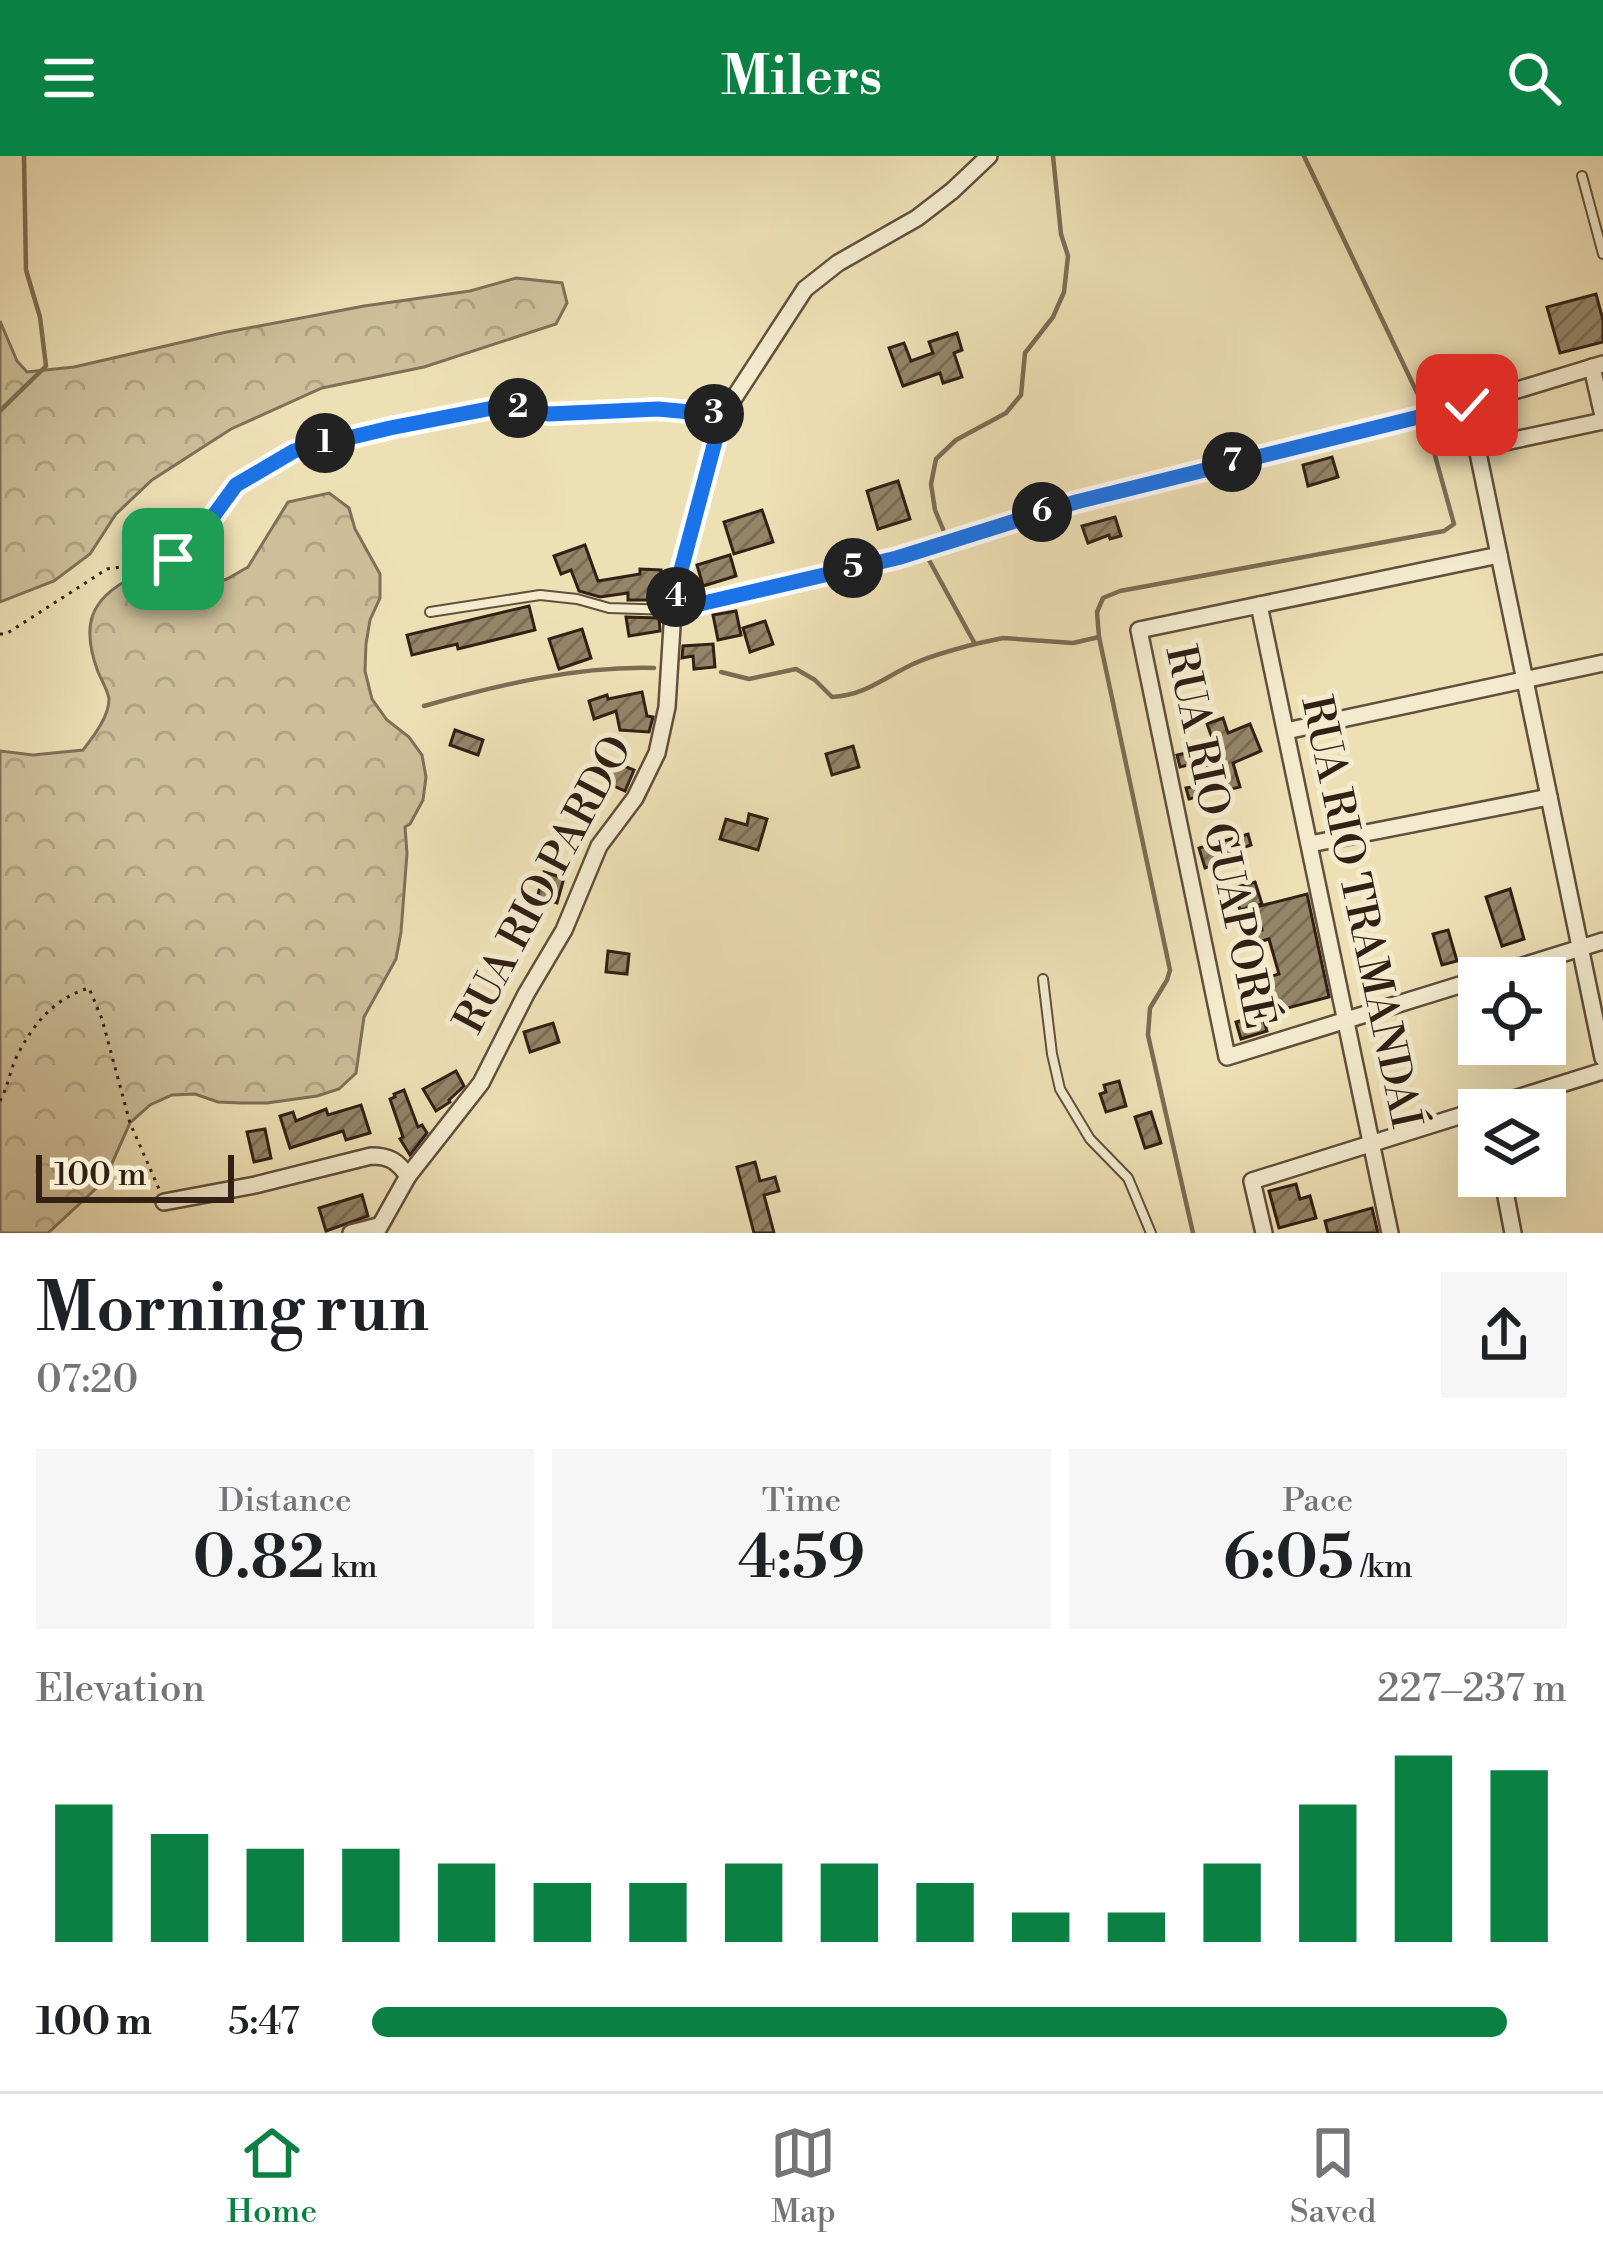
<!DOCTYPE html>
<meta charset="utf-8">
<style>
body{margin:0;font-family:"Libre Bodoni",serif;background:#f6f6f6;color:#202124;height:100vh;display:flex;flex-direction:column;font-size:45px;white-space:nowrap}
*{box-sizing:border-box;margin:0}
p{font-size:39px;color:#757577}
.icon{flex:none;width:66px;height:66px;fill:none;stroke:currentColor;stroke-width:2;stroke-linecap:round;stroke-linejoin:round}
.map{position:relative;height:1077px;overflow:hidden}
.panel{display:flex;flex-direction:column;background:#fff;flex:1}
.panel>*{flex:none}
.fabs{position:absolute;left:1458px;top:801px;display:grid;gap:24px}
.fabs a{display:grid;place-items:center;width:108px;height:108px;border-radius:0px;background:#fff;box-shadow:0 12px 48px #0002;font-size:60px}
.scale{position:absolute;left:36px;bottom:30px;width:198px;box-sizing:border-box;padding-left:12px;border:6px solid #322015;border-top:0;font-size:33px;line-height:42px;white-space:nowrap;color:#322015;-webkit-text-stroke:9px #f4ebcf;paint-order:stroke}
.pin{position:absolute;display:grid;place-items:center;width:102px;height:102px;color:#fff;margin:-51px;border-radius:24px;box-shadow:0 6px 18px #0006}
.km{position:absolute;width:60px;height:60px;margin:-30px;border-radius:50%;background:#222;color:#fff;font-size:33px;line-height:60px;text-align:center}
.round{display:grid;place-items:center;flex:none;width:126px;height:126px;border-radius:0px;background:#f6f6f6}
.headline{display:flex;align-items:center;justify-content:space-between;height:204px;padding:0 36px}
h1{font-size:66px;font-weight:600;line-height:90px}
.stats{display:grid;grid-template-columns:repeat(3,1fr);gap:18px;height:204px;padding:12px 36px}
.stats div{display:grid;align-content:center;border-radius:0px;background:#f6f6f6;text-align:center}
.stats b{font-size:60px;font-weight:600}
.stats small{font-size:33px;font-weight:400}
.stats p{font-size:33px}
.chart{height:336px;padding:24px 36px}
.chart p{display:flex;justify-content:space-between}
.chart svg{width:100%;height:216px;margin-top:12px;stroke:#0b8043;stroke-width:6}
ul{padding:0 36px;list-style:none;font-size:39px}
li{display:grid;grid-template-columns:192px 144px 1fr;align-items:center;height:90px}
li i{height:30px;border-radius:15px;background:#0b8043}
header{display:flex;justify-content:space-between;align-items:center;height:156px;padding:0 36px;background:#0b8043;color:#fff;font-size:54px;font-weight:600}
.tab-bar{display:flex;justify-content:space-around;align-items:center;height:168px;border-top:3px solid #e0e0e0;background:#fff;font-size:33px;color:#757577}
.tab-bar a{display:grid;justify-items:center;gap:6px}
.tab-bar .on{color:#0b8043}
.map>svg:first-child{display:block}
</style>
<header><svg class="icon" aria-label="menu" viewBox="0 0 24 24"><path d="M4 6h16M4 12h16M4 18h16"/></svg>Milers<svg class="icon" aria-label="search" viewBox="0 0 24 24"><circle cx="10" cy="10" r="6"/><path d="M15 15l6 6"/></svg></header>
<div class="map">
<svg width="1603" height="1077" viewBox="0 0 1603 1077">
<defs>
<pattern id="forest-crowns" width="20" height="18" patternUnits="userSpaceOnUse" patternTransform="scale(3)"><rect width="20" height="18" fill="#cebf9a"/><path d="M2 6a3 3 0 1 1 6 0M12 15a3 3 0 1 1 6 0" fill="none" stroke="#b1a484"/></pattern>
<pattern id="building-hatch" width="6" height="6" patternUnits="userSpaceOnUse" patternTransform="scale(3)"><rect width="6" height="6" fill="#948468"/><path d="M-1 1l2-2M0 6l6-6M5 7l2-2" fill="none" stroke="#796c54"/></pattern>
</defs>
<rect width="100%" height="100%" fill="#eee0b5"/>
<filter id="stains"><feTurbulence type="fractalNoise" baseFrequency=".00167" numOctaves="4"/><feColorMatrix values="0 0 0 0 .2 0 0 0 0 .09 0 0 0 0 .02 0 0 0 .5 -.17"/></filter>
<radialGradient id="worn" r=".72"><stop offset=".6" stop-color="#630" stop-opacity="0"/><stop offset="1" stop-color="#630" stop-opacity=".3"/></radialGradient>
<g fill="url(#forest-crowns)" stroke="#807058" stroke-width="3">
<path d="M516,122L562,127L567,147L556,168L424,211L322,232L231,273L152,324L116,358L90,398L54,425L0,446V165L17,205L27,216L74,211L222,177L364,150L470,135Z"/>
<path d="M329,337L349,352L355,373L380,418V442L370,464L366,488L365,515L372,543L387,564L409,581L422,599L426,621L423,644L410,668L405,671L407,697L401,776L396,803L364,861L356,917L339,933L317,940L267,947H241L218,946L195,938L172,939L150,949L130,967L104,1025L48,1077H0V595L33,599L83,594C93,581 109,561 109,543C108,535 101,523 98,516C81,470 89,443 133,421L180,434L202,431L227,423L248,411L288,346Z"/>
</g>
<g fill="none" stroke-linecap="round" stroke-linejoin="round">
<g stroke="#7c6c55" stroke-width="4.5">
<path d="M1304,0L1422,247"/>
<path d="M0,255L46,210L40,161L26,114L24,0"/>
<path d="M945,378L935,354L931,328L936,303L956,284L1006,257L1021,239L1025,197L1053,161L1064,136L1068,100L1061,78L1053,0"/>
<path d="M929,404L975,488L1003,482L1073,487L1099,481"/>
<path d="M721,516L749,523L796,513L815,524L832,541C865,539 882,523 911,509C931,499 953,494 975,488"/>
<path d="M424,550C498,529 577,510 654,512"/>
<path d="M1193,1077L1148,879L1150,852L1167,824L1170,814L1099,481L1097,456L1103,442L1120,435L1444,375L1454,368L1427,271"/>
</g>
</g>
<g fill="url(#building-hatch)" stroke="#322015" stroke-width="3">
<path d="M1596,138L1603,164V186L1560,197L1547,151Z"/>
<path d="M957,177L962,194L954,197L962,221L943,227L940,217L903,230L889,192L904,187L911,205L933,197L929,186Z"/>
<path d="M1332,301L1338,321L1308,330L1303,309Z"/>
<path d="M898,325L910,363L878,373L867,335Z"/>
<path d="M762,354L773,386L734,398L724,366Z"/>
<path d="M1115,361L1121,380L1110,383L1109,379L1088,387L1082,370Z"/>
<path d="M585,389L598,425L640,418V413L661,414L660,444H628V437L600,441L579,435L571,414L561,418L554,400Z"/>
<path d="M730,399L736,420L703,430L697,409Z"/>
<path d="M529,450L535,474L458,493L457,488L412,499L407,479Z"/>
<path d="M736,455L741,479L718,484L713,459Z"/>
<path d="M626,461L659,462L660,475L629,480Z"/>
<path d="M765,465L773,488L750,496L743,472Z"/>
<path d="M582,473L591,502L559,513L549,483Z"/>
<path d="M713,488L715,511L694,513L693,500L682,502L683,490Z"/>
<path d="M642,536L647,560L653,561L649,576L620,574L616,555L594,563L589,545L607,539L608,543Z"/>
<path d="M1223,562L1228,577L1250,568L1261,595L1233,607L1240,631L1189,643L1186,632L1197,630L1192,608L1180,611L1177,599L1215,590L1207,568Z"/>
<path d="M455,574L483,584L478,599L450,589Z"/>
<path d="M853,590L859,611L832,619L826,598Z"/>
<path d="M612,605L634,614L625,635L603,625Z"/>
<path d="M749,658L767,663L758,694L720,683L726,663L747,669Z"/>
<path d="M1248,678L1251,689L1242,692L1245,701L1205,712L1199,692Z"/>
<path d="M544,716L564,722L557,747L537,742Z"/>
<path d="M1255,726L1262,748L1240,754L1233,732Z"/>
<path d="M1510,733L1524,783L1502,790L1486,741Z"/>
<path d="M1307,738L1329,841L1269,857L1261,823L1279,818L1269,783L1246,790L1243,780L1262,774L1256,751Z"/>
<path d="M1448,774L1457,805L1442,809L1433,778Z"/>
<path d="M608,795L629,798L627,818L606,816Z"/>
<path d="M1262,858L1267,875L1241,883L1236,866Z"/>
<path d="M553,867L559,886L530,896L524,876Z"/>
<path d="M456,915L464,930L449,944L450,946L436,955L423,933Z"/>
<path d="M1119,925L1126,950L1106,956L1100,938L1106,936L1104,929Z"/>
<path d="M404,934L418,971L422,969L427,977L410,999L400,983L403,981L390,943L395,941L394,938Z"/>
<path d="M361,949L370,977L346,984L343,975L290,992L280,960L293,956L296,965L326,953L328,959Z"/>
<path d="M1151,956L1161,987L1145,992L1135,961Z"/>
<path d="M265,973L271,1002L254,1006L247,976Z"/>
<path d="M755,1006L760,1025L775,1021L779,1035L764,1039L774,1077H754L737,1011Z"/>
<path d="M1296,1028L1300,1043L1310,1040L1316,1062L1279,1072L1269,1035Z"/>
<path d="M362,1039L368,1060L326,1075L319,1052Z"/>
<path d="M1372,1052L1378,1077H1328L1325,1065Z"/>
</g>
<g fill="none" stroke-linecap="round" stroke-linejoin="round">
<defs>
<g id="lane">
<path d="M1582,20L1603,98"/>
<path d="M430,456L540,439L577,443L609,452L672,454"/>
<path d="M1043,823L1052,898L1060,933L1090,983L1128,1022L1151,1077"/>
</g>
<g id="street">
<path d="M1592,211L1603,260"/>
<path d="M1435,259C1452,268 1468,274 1477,292L1603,902"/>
<path d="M1477,292L1603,265"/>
<path d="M1259,449L1390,1077"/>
<path d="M673,454L897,402L1076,346L1179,319L1435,259L1603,208"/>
<path d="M1286,575L1603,507"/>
<path d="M1310,688L1549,641"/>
<path d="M1484,822L1603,785"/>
<path d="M1479,823L1227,901L1139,474L1499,399"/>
<path d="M1502,1020L1513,1077"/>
<path d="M164,1046L255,1029L371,1000C390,1000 397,1005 408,1020"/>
<path d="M351,1077L378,1070"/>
<path d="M376,1077L408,1020L481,927L526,838L564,774L599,690L635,642L657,597L667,551L673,454L681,414L723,259L805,133L838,107L917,62L952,35L989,0"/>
<path d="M1264,1077L1252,1025L1603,915"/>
</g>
</defs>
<use href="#lane" stroke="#61503d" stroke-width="12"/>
<use href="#street" stroke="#61503d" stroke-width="20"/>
<g stroke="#322015" stroke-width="3" stroke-dasharray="3 6" stroke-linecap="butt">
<path d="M0,478H6L107,413L173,403L193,388L237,329L294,295L390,271L503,249L549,258L658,253L708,258"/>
<path d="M0,945C8,931 10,913 18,898C34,867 55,842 89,832L102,863L130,967L159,1033"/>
</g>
<use href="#lane" stroke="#f4ebcf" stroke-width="8"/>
<use href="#street" stroke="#f4ebcf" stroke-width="15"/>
</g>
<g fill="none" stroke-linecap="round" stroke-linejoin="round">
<defs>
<path id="route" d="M173,403L193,388L236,329L294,295L390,272L503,250L549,258L658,253L722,259L681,414L674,454L897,402L1076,346L1467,249"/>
</defs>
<use href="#route" stroke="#fff" stroke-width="24"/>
<use href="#route" stroke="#1a73e8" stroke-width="15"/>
</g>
<g text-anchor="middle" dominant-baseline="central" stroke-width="10" stroke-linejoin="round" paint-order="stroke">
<g font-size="42" fill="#322015" stroke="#f4ebcf">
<text transform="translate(1219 681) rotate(78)">RUA RIO GUAPORÉ</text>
<text transform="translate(544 729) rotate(-62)">RUA RIO PARDO</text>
<text transform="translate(1360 756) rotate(78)">RUA RIO TRAMANDAÍ</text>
</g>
</g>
<rect width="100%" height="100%" filter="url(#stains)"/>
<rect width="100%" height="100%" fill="url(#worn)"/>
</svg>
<div class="fabs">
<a><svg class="icon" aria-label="locate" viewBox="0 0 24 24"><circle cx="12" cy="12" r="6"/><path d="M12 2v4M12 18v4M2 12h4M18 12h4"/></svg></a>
<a><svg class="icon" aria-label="layers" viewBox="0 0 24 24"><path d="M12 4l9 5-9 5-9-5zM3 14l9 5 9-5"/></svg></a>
</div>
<div class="scale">100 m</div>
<div class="pin" style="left:173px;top:403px;background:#1e9e55"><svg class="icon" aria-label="arrive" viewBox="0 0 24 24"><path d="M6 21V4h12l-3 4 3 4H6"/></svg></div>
<div class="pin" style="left:1467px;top:249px;background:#d93025"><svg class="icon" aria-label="check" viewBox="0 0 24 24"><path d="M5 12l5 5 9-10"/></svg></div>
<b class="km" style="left:325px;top:287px">1</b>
<b class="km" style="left:518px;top:252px">2</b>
<b class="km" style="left:714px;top:258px">3</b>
<b class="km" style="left:676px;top:441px">4</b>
<b class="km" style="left:853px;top:412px">5</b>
<b class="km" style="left:1042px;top:356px">6</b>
<b class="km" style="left:1232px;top:306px">7</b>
</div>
<section class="panel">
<div class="headline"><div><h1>Morning run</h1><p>07:20</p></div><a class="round"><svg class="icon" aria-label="share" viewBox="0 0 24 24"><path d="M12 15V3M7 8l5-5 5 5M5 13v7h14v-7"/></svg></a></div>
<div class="stats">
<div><p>Distance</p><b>0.82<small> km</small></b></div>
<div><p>Time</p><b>4:59</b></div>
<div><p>Pace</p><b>6:05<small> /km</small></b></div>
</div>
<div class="chart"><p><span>Elevation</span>227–237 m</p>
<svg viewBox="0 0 160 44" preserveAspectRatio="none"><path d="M5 44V16M15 44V22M25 44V25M35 44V25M45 44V28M55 44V32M65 44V32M75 44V28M85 44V28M95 44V32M105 44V38M115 44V38M125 44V28M135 44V16M145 44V6M155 44V9"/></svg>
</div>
<ul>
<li><b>100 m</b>5:47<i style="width:95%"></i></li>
</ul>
</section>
<nav class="tab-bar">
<a class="on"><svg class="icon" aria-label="home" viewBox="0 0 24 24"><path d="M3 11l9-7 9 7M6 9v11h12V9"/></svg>Home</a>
<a><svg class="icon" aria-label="map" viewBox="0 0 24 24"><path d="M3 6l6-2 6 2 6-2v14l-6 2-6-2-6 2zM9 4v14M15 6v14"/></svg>Map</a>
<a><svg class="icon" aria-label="saved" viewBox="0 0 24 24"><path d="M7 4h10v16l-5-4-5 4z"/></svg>Saved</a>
</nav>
